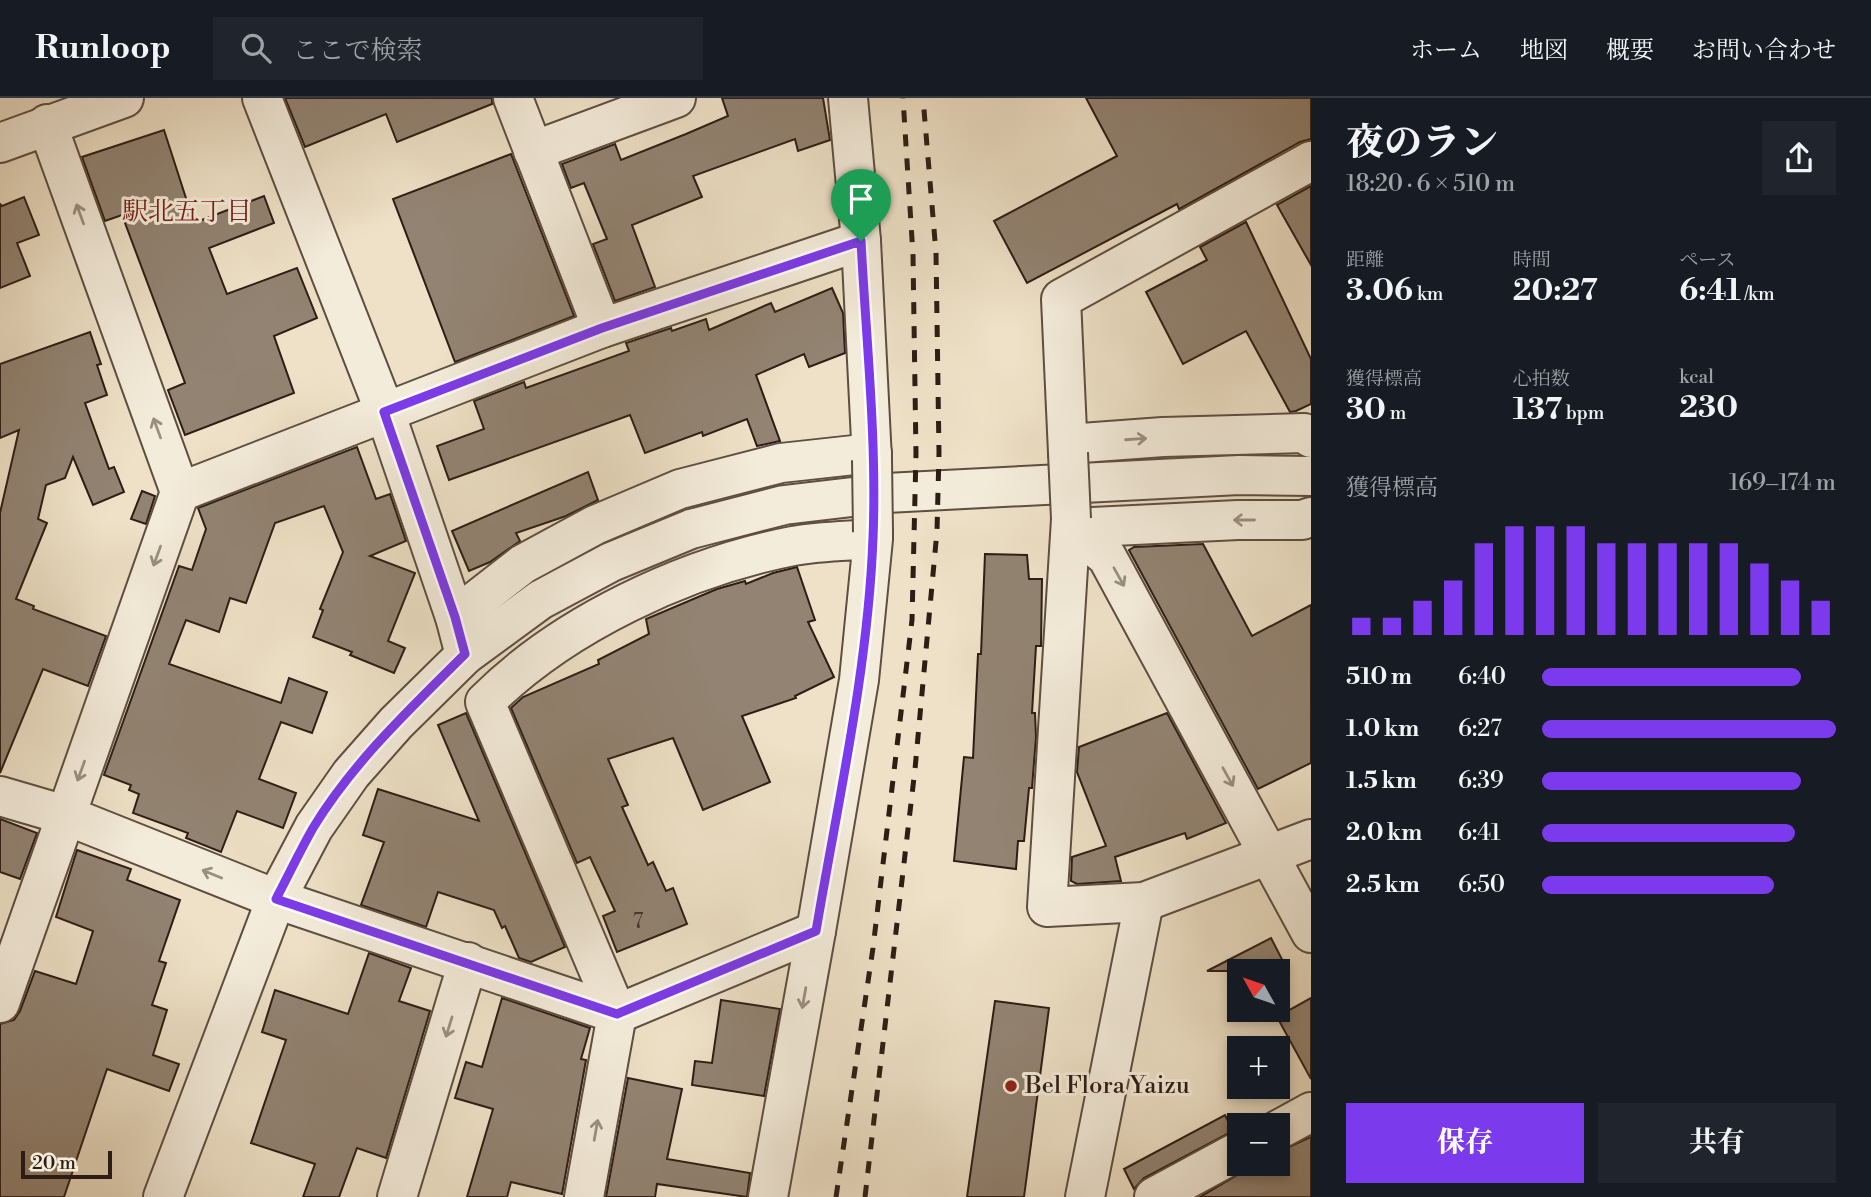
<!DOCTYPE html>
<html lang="ja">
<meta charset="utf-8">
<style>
body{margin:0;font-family:"Libre Bodoni","Noto Serif JP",serif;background:#20242c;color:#f1f3f6;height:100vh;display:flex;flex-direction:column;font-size:26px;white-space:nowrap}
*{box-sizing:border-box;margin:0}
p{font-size:23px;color:#9ea1a6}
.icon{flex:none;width:38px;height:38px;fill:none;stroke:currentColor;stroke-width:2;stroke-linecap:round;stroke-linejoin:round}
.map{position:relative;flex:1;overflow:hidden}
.details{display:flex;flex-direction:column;background:#171b24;width:560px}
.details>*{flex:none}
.needle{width:46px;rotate:310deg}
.fabs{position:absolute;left:1227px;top:861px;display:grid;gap:14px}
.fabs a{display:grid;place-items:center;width:63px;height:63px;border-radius:0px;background:#171b24;box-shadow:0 4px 10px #0003;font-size:35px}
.scale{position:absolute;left:21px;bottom:18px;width:91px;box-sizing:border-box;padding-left:7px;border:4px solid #2e1d16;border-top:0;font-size:19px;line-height:24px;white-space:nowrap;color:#2e1d16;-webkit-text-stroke:5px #f4ecdb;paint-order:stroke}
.pin{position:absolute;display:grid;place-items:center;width:60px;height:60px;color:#fff;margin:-72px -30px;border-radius:50% 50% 50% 0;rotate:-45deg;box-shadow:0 0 7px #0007}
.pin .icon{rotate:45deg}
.round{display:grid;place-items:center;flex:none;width:74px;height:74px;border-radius:0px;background:#20242c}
.head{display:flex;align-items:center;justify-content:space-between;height:119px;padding:0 35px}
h1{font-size:38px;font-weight:800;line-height:52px}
.metrics{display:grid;grid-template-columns:repeat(3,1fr);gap:10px;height:119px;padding:7px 35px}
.metrics div{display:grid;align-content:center}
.metrics b{font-size:30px;font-weight:800}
.metrics small{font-size:19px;font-weight:400}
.metrics p{font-size:19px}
.chart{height:196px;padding:14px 35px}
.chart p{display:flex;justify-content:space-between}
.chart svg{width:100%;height:126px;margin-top:7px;stroke:#7c3aed;stroke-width:6}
.button{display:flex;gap:14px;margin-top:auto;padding:14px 35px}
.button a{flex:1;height:80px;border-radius:0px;background:#7c3aed;color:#fff;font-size:28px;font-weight:800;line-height:80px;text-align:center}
.button a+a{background:#20242c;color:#f1f3f6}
ul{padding:0 35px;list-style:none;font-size:23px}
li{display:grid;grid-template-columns:112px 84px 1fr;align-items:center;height:52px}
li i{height:18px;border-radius:9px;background:#7c3aed}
header{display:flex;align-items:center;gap:42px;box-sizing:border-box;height:98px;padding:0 35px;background:#171b24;border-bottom:2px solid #363941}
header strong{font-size:33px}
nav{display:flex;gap:38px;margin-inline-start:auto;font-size:24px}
.search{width:490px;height:63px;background:#20242c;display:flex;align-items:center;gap:18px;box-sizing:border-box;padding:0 24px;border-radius:0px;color:#9ea1a6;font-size:26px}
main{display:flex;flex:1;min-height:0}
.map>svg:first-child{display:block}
</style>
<header>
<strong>Runloop</strong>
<div class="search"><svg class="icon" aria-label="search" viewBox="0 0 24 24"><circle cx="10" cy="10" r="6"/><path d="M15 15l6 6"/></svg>ここで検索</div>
<nav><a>ホーム</a><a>地図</a><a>概要</a><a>お問い合わせ</a></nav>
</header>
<main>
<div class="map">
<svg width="1311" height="1099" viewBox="0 0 1311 1099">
<rect width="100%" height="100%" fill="#eee1c7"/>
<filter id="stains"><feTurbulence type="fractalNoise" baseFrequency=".00286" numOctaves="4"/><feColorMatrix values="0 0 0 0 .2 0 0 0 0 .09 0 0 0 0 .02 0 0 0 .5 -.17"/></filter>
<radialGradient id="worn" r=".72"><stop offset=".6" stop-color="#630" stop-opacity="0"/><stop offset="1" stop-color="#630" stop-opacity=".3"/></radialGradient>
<g fill="#928372" stroke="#2e1d16" stroke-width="2">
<path d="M285,0H492V6L397,44L386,16L305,49Z"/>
<path d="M722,0H823L830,42L798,53L795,41L693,78L702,99L632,127L655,189L615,203L593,146L607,141L584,85L571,90L562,66L615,46L621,62L686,36L728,18Z"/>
<path d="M1086,0H1311V41L1300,44L1179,111L1177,106L1027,185L994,123L1117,58Z"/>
<path d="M164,32L194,125L264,98L274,125L209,150L227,196L297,170L317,220L274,238L294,295L185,337L168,292L185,285L122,117L105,123L82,59Z"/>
<path d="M511,56L574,218L455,264L393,101Z"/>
<path d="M1311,88V167L1277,107Z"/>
<path d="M24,99L39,137L17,145L30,178L0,190V106L2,108Z"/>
<path d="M1246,124L1311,261V306L1296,313L1290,314L1246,233L1183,266L1146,194L1207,162L1200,149Z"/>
<path d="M832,190L843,215L845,255L809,269L804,256L756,277L780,343L757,348L747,321L703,338L702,334L645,355L630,317L449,382L437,348L484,331L474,303L524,284L526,290L629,253L626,245L671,230L672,233L706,221L709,232L771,205L775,214Z"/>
<path d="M90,234L101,266L97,267L107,297L85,305L109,371L114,369L124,394L93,407L73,359L65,380L46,387L38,421L47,425L16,501L34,508L33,511L106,538L88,588L43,571L0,675V415L19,332L0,340V266Z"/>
<path d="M357,349L376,401L390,396L406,443L370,458L415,475L388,543L405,550L394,575L350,557L352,554L313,539L323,512L320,511L343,454L324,408L275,425L246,505L230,500L219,534L186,522L169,566L281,605L289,580L327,594L312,635L281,624L259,681L296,695L283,730L237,713L221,754L186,740L188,735L133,715L139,696L129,692L131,687L104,677L179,468L192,472L206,431L198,410Z"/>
<path d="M588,374L598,402L566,418L516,435L520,443L490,464L469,473L452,433Z"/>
<path d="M142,393L155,398L146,426L131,421Z"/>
<path d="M1203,446L1252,538L1311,507V665L1258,691L1129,452L1134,449Z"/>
<path d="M985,456L1027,457L1029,481H1042L1041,548H1036L1032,615H1035L1036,639L1032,690H1029L1024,743H1018L1016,771L954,763L964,659L973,660L978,556H981Z"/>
<path d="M797,469L815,522L808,524L834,579L795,598L796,600L742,618L770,684L703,712L673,640L608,661L628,707L622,709L648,767L653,764L666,793L673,790L687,826L617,854L603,818L615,813L590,759L577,765L511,610L523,599L599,566L598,562L649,536L646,521L717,491L745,483L746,486L773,475Z"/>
<path d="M466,615L565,849L531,864L519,860L505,828L502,830L494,812L438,794L426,829L361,807L384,744L363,737L378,691L479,723L438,627Z"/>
<path d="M1167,615L1226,725L1187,741L1185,735L1115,759L1121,783L1077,786L1071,783L1072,759L1106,748L1077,674L1079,649Z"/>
<path d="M0,721L37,735L20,781L0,774Z"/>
<path d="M77,752L131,771L127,782L180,802L159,863L166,865L152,907L167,912L153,957L179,966L169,993L107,971L64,1099H0V926L14,922L20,913L35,873L76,886L93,833L56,819Z"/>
<path d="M1271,840L1288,873H1207Z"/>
<path d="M369,855L411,870L399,903L430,913L386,1060L357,1050L339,1099H303L315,1066L251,1045L286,942L262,934L275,892L348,916Z"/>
<path d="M502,900L590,930L581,961L586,962L562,1096L511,1084L507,1099H467L493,1011L455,1000L466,964L482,969Z"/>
<path d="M1311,900V981L1277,919Z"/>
<path d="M721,902L780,911L764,998L692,987L695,963L712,965Z"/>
<path d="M995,903L1049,910L1024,1099H967Z"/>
<path d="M628,980L682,991L667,1061L750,1075L747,1099L657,1086L655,1099H606Z"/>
<path d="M1225,1017L1233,1033L1144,1080L1134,1091L1124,1071Z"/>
<path d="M1311,1039V1099H1200L1256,1066H1278V1054Z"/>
</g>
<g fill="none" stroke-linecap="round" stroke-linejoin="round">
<defs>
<g id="minor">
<path d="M262,0L385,314L455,519L465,557"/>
<path d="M513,0L602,230"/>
<path d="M848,0L861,143L872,362"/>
<path d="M0,45L124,0"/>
<path d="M533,53L676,0"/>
<path d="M1068,346L1163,339L1304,335L1311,340"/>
<path d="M1068,355L1061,201L1311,63"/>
<path d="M180,394L602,230L861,143"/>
<path d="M1071,421L1047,809L1144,804L1311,741"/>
<path d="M1072,430L1107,459L1311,835"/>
<path d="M1072,430L1238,422H1302L1311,419"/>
<path d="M873,434V441L859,582L816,833L617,916L485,604C563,526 685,469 793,448C819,443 847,443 873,441"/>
<path d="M455,519L523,466L595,427L680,391L781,365L872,355"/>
<path d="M0,698L65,717L276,801L617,916L584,1099"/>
<path d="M0,905L180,394L47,26"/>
<path d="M1278,1032L1311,1014"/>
<path d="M163,1099L276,801L314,729L351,676L396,625L465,557L540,502L611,464L691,431L784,407L886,395L1239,377L1311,378"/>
<path d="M397,1099L468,864"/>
<path d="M768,1099L816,833"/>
<path d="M1085,1099L1144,804"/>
<path d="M1154,1099L1239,1053"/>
</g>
</defs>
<use href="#minor" stroke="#5e4e42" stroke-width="42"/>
<use href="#minor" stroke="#f4ecdb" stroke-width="38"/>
<g stroke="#2e1d16" stroke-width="5" stroke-dasharray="12 12" stroke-linecap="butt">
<path d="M836,1099L873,850L912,522L916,356L913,157L903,0"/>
<path d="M865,1099L915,671L937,433L939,355L936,155L923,0"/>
</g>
<defs>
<g id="minor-bridge">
<path d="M1068,355L1071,421"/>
<path d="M872,362L873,434"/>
</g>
</defs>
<use href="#minor-bridge" stroke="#5e4e42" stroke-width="42" stroke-linecap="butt"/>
<use href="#minor-bridge" stroke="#f4ecdb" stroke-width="38"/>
</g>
<defs><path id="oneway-shaft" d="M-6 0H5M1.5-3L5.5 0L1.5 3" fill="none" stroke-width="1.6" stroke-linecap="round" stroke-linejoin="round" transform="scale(1.75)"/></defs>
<g stroke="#9b8f82">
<use href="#oneway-shaft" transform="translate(80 116) rotate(-110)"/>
<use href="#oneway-shaft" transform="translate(157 330) rotate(-110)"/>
<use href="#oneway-shaft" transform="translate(1136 341) rotate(-4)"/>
<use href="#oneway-shaft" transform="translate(1244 422) rotate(180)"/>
<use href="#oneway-shaft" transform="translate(157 458) rotate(110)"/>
<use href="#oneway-shaft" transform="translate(1119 479) rotate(61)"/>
<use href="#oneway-shaft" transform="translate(81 673) rotate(110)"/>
<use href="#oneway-shaft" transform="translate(1228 679) rotate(61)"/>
<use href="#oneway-shaft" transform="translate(212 776) rotate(-158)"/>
<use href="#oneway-shaft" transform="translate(804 900) rotate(100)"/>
<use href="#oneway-shaft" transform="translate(449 929) rotate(107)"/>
<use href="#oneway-shaft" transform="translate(596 1032) rotate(-80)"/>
</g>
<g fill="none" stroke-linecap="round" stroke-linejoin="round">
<defs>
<path id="route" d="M861,143C866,241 877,341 873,440C868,572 838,703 816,833L617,916L276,801C288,778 300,753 313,730C353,664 411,610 465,556L455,519L384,314L602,230Z"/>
</defs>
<use href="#route" stroke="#fff" stroke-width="14"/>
<use href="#route" stroke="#7c3aed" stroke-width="9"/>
</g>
<circle fill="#8f2418" stroke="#f4ecdb" stroke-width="2.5" cx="1011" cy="988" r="7"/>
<g text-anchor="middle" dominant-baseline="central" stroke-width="6" stroke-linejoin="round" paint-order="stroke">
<g font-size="21" fill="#47362d">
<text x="638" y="824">7</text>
</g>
<g font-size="24" fill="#2e1d16" stroke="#f4ecdb" text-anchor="start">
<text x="1025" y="988">Bel Flora Yaizu</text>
</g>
<g font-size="26" fill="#7a1f14" stroke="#f4ecdb">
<text x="187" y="114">駅北五丁目</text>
</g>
</g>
<rect width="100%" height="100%" filter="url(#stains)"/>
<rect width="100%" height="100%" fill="url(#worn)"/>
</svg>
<div class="fabs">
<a><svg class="needle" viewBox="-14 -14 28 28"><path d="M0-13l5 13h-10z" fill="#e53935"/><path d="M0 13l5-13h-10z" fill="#9ea1a6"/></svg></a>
<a>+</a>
<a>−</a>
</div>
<div class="scale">20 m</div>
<div class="pin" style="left:861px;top:143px;background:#1e9e55"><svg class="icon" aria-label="arrive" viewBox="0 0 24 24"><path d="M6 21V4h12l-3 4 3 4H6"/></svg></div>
</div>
<section class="details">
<div class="head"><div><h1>夜のラン</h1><p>18:20 · 6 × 510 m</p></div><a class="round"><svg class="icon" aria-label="share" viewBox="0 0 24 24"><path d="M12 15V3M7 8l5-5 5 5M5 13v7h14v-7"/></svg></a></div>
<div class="metrics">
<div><p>距離</p><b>3.06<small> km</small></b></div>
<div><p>時間</p><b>20:27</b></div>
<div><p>ペース</p><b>6:41<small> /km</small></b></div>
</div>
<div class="metrics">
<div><p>獲得標高</p><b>30<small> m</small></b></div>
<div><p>心拍数</p><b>137<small> bpm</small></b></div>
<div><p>kcal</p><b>230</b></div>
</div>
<div class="chart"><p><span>獲得標高</span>169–174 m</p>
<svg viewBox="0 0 160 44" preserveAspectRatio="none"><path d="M5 44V38M15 44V38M25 44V32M35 44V25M45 44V12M55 44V6M65 44V6M75 44V6M85 44V12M95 44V12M105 44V12M115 44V12M125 44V12M135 44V19M145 44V25M155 44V32"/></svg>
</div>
<ul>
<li><b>510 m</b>6:40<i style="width:88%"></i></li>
<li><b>1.0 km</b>6:27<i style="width:100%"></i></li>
<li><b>1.5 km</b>6:39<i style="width:88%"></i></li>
<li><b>2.0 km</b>6:41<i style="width:86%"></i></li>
<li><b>2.5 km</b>6:50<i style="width:79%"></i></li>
</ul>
<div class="button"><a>保存</a><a>共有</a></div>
</section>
</main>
